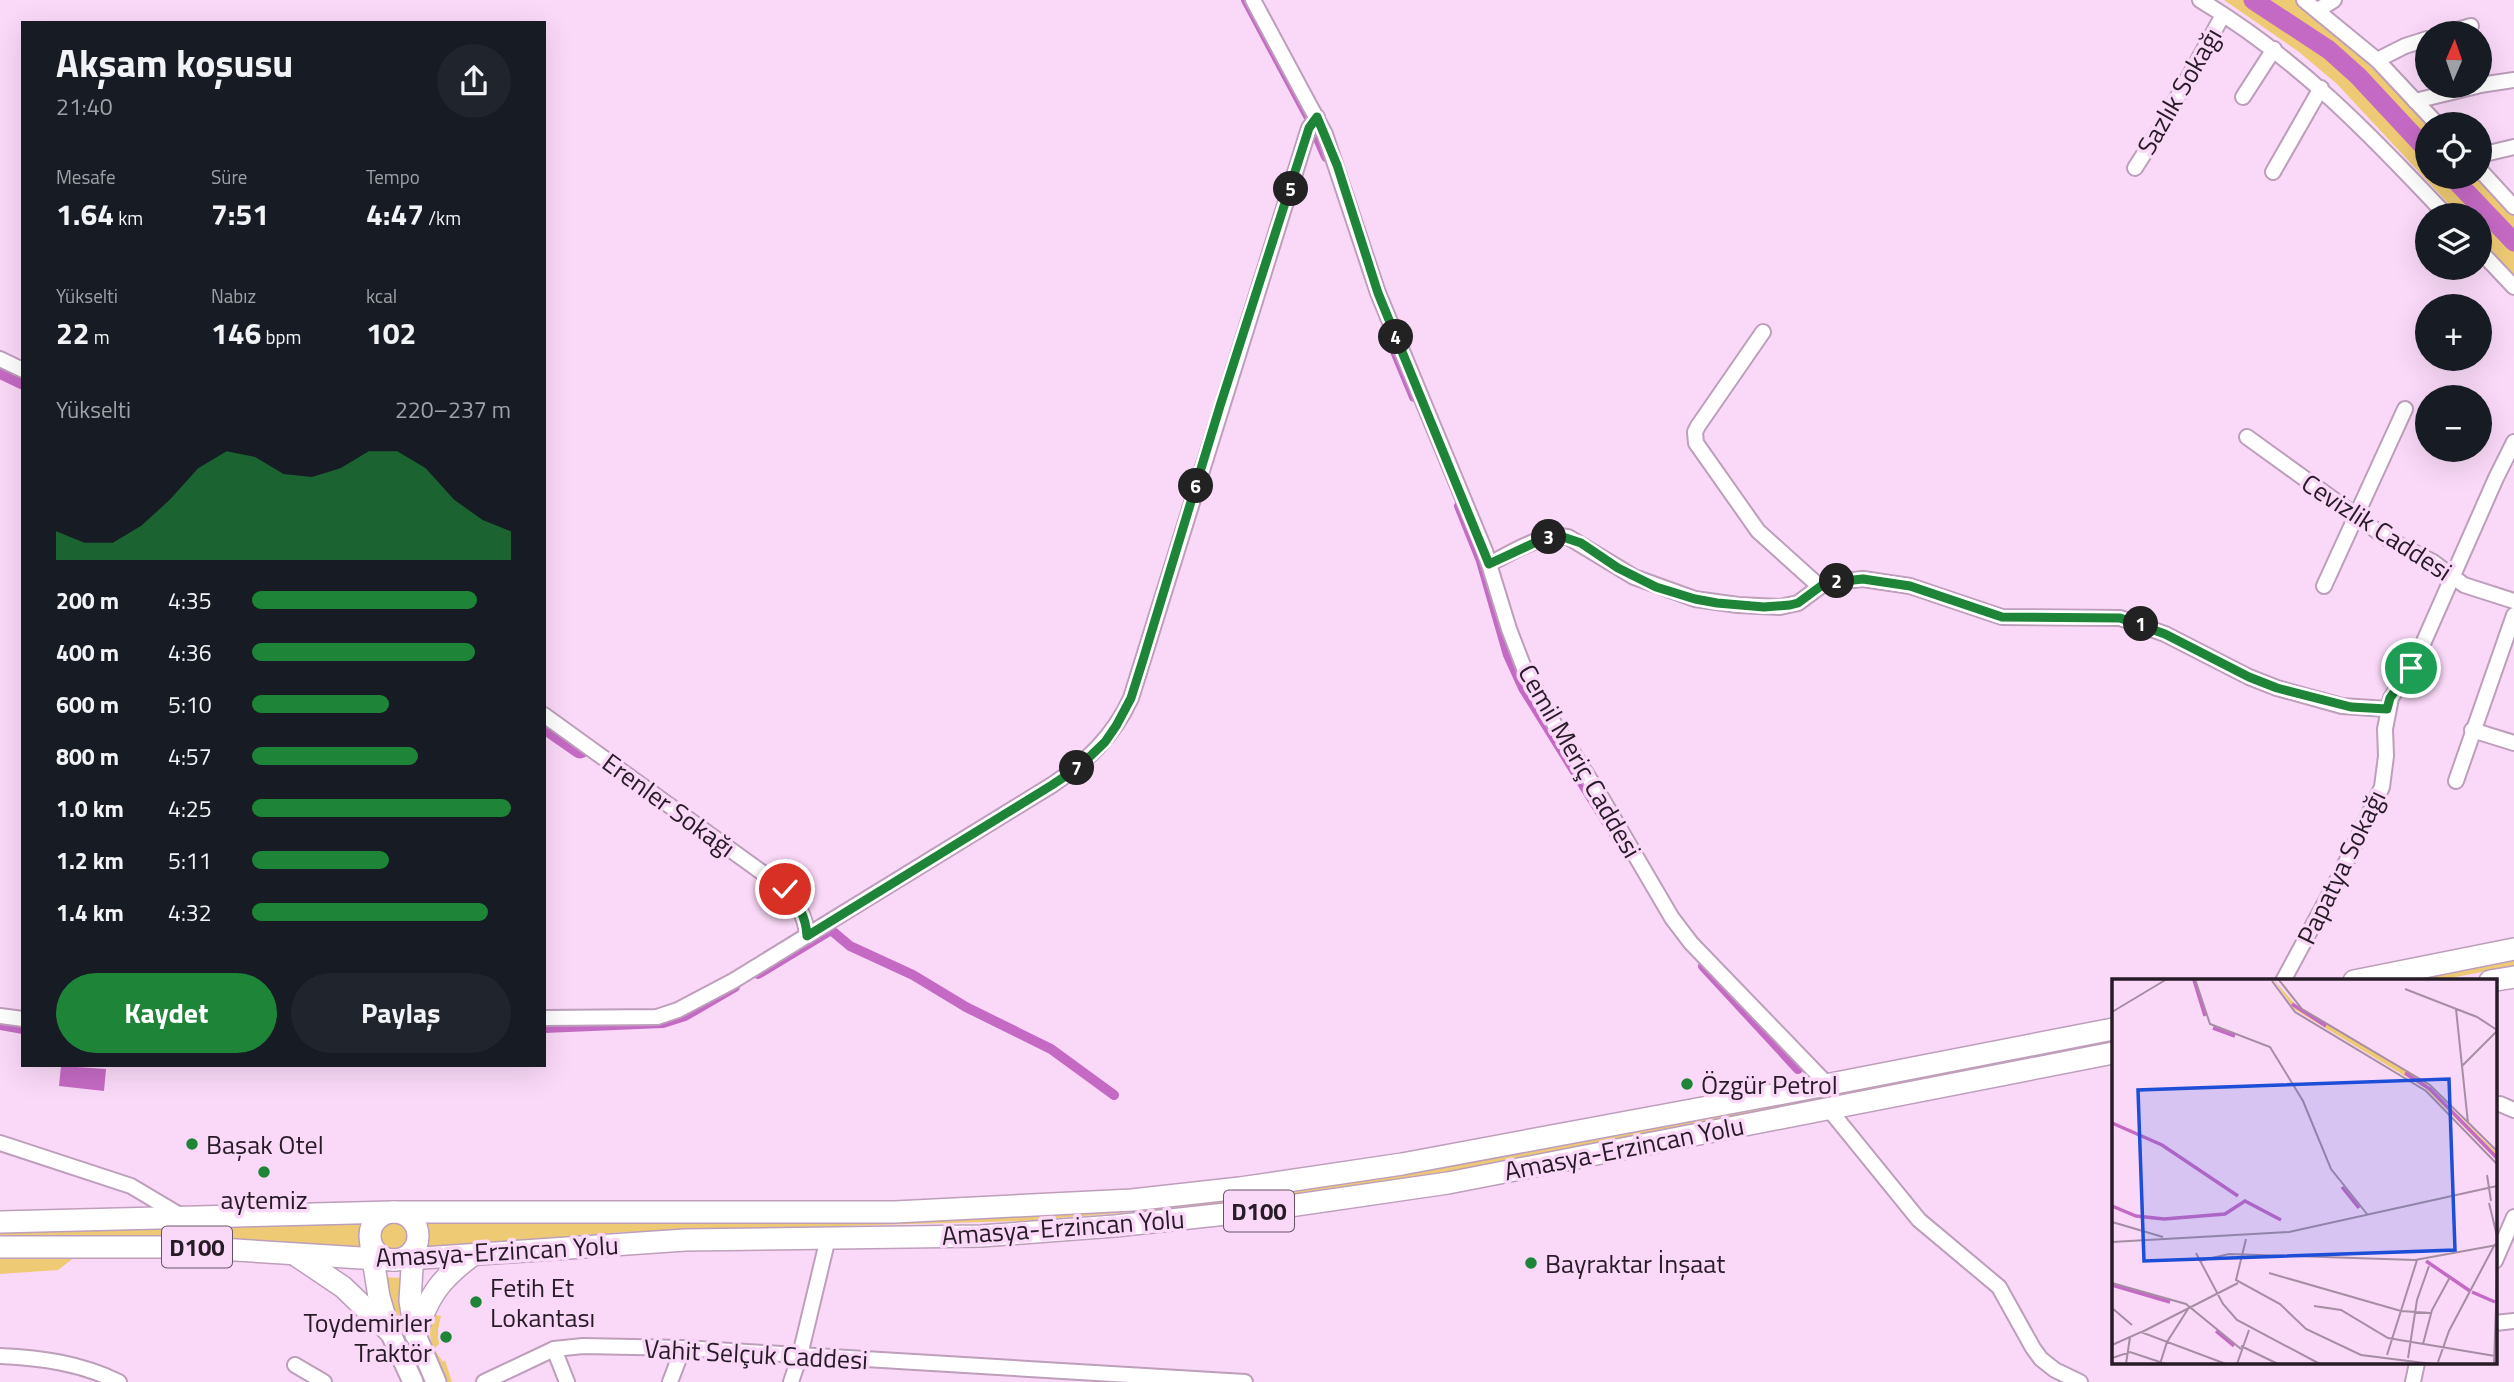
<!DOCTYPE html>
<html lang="tr">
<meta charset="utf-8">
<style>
body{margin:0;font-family:"Titillium Web",sans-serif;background:#20242c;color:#f1f3f6;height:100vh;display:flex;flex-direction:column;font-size:26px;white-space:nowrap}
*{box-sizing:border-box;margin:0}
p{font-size:23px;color:#9ea1a6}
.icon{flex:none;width:38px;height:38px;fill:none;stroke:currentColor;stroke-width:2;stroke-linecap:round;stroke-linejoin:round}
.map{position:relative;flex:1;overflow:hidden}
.details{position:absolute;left:21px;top:21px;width:525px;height:1046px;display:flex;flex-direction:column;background:#171b24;border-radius:0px;box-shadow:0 7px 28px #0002}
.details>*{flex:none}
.needle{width:46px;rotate:2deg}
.fabs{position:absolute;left:2415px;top:21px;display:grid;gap:14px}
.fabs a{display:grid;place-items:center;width:77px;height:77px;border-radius:50%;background:#171b24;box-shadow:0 7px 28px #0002;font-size:35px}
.pin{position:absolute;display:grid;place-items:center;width:60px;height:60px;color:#fff;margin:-30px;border:4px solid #fff;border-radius:50%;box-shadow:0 2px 7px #0007}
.km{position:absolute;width:35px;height:35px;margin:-18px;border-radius:50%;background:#222;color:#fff;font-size:19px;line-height:35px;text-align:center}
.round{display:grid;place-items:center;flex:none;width:74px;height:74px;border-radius:37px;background:#20242c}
.head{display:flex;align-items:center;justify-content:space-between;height:119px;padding:0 35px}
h1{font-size:38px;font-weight:700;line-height:52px}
.stats{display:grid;grid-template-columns:repeat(3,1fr);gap:10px;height:119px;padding:7px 35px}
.stats div{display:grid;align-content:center}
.stats b{font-size:30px;font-weight:700}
.stats small{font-size:19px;font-weight:400}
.stats p{font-size:19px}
.chart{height:196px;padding:14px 35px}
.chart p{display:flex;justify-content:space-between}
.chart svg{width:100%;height:126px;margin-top:7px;fill:#1e8438;opacity:.7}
.cta{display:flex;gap:14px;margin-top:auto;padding:14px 35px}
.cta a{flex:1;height:80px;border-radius:42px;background:#1e8438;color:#fff;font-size:28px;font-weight:700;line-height:80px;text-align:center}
.cta a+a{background:#20242c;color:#f1f3f6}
ul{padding:0 35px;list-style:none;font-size:23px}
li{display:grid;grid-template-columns:112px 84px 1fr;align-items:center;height:52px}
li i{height:18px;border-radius:9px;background:#1e8438}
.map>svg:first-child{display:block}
</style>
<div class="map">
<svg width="2514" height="1382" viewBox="0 0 2514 1382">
<rect width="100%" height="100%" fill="#fad9f8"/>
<g fill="#eeca74">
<path d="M2224,0H2294L2314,14L2362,58L2428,124L2427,177H2479L2514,215V275L2480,238V215H2459L2337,84L2299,52Z"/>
<path d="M2514,959V966L2434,981H2399Z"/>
<path d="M2113,1036V1043L1451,1171L1232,1204L1021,1221L623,1232L424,1248L425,1236L423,1222L539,1224L812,1222L1064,1213Z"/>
<path d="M362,1220V1248L210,1239L0,1237V1231L151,1229Z"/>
<circle cx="393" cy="1235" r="14"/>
<path d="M79,1254L58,1270L0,1274V1256Z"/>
<path d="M382,1277L404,1278L429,1382H423L401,1336Z"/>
<path d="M429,1313L441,1316L438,1330L439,1344L434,1349L443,1362L445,1360L452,1382H447C435,1359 428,1339 429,1313Z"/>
</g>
<path fill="#c56ac4" d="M61,1066L106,1069L104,1091L59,1086Z"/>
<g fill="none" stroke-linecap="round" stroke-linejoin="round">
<g stroke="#c56ac4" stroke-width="10">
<path d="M1246,0L1308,116"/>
<path d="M1316,134L1326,157"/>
<path d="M1392,344L1414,397"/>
<path d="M1459,506L1481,561L1508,655L1523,688L1625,852"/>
<path d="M1703,966L1798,1069"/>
<path d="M758,974L831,930L850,946L913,975L966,1007L1051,1049L1114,1095"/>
<path d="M0,1025L23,1029"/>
<path d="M544,1028L663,1023L685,1016L735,987"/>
</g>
<g stroke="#c56ac4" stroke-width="19">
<path d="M2253,0L2329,50L2358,76L2427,150"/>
<path d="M2452,177L2514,242"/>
<path d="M0,369L23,380"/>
<path d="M544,724L580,749"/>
</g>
<defs>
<g id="minor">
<path d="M1253,0L1325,134L1378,293L1485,551L1509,629L1524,668L1548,714L1601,797L1672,918L1691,943L1828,1085"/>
<path d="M2200,0C2297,58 2370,134 2446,215"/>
<path d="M2304,0L2377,60L2437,124"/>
<path d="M2318,10L2334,0"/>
<path d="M2447,33L2471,26"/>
<path d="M2377,60L2405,46L2427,39"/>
<path d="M2480,85L2514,80"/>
<path d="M2243,97L2274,49"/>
<path d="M2415,101L2477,86"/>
<path d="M2480,155L2514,147"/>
<path d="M2135,168L2160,129L2223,15"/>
<path d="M2480,170L2514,207"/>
<path d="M2273,172L2321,88"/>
<path d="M2480,251L2514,287"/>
<path d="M1763,332L1698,426L1695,432L1696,443L1758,531L1819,586"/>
<path d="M0,359L23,370"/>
<path d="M2247,437L2388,539L2433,562L2464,585L2514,601"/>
<path d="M1489,564C1512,553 1542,532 1568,537L1634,577L1695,599L1738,605L1780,607L1798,603L1825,583L1863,579L1910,586L2002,617L2120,618L2165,634L2249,677L2277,688L2342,706L2387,709"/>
<path d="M2324,586L2405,409"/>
<path d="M544,715L785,889C797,904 806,916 807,936"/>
<path d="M2472,730L2514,743"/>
<path d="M2456,781L2514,615"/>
<path d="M2283,981L2340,875L2382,787L2386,756L2385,729L2391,698L2418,655L2496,478L2514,442"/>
<path d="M0,1016L23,1019"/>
<path d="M544,1018L657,1017L678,1010L733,981L1052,785C1087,761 1113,737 1131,698L1309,128L1317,117"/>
<path d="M2500,1104L2514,1110"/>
<path d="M1828,1108L1919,1220L1999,1287L2033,1348L2041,1359L2055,1370L2080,1382"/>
<path d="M0,1143L131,1186L183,1217"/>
<path d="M2495,1261L2514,1217"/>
<path d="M2495,1323L2514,1321"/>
<path d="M554,1349L567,1382"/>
<path d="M0,1356C42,1358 80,1363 119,1382"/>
<path d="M295,1365L324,1382"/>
<path d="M484,1382L554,1349L583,1346L683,1348L1245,1382"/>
<path d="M670,1382L683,1348"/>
<path d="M791,1382L800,1355L828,1238"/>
<path d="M2413,1382L2417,1363"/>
</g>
<g id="major">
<path d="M390,1332L413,1382"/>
<path d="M416,1335L436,1382"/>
</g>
<g id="highway">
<path d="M2354,981L2514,949"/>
<path d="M2490,981L2514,977"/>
<circle cx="394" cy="1236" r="24"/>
<path d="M0,1222L392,1212H895L1132,1200L1240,1188L1402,1164L1805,1089L2113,1029"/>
<path d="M371,1246L379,1297L388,1327"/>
<path d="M0,1247H188L393,1260L685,1240L981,1236L1115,1226L1263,1210L1448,1183L2113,1053"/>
<path d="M413,1251L410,1301L415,1330"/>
<path d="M297,1256L343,1287L390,1332"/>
<path d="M416,1335C427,1297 441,1278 473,1255"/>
</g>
</defs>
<use href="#minor" stroke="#bd9ebb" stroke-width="18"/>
<use href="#major" stroke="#bd9ebb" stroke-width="23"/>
<use href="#highway" stroke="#bd9ebb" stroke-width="24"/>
<use href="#minor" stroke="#fff" stroke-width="14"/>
<use href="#major" stroke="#fff" stroke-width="19"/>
<use href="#highway" stroke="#fff" stroke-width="21"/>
</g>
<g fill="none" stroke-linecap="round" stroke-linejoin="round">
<defs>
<path id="route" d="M785,889C798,904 806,916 807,936L1052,785L1079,767L1105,742L1116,726L1131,698L1143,660L1220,406L1309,128L1317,117L1337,165L1378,293L1489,564L1534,543L1560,536L1581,543L1618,568L1656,587L1695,599L1717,603L1764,607L1790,605L1798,603L1825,583L1863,579L1910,586L2002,617L2120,618L2165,634L2249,677L2277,688L2351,707L2387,709L2390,698L2411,668"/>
</defs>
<use href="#route" stroke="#fff" stroke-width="14"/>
<use href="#route" stroke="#1e8438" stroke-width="9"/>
</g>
<g fill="#1e8438" stroke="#fad9f8" stroke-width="2.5">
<circle cx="1687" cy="1084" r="7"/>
<circle cx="192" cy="1144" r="7"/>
<circle cx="264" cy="1172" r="7"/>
<circle cx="1531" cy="1263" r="7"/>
<circle cx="476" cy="1302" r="7"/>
<circle cx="446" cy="1337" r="7"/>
</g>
<g text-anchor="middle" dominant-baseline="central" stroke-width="7" stroke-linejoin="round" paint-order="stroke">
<g fill="#fad9f8" stroke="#665466" stroke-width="2">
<rect x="1224" y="1190.5" width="70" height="41" rx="5"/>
<rect x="162" y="1226.5" width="70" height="41" rx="5"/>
</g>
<g font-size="24" font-weight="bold" fill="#271b27">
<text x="1259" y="1211">D100</text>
<text x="197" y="1247">D100</text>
</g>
<g font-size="26" fill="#271b27" stroke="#fad9f8">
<text transform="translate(2179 91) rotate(-60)">Sazlık Sokağı</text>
<text transform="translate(2377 527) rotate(33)">Cevizlik Caddesi</text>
<text transform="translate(1580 761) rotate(60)">Cemil Meriç Caddesi</text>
<text transform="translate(669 805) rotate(36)">Erenler Sokağı</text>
<text transform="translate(2341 867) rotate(-64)">Papatya Sokağı</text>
<text transform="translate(1624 1148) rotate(-11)">Amasya-Erzincan Yolu</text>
<text transform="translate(1063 1227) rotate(-4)">Amasya-Erzincan Yolu</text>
<text transform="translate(497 1251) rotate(-3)">Amasya-Erzincan Yolu</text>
<text transform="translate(756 1354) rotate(3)">Vahit Selçuk Caddesi</text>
</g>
<g font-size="26" fill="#271b27" stroke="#fad9f8" text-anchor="start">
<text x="1701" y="1084">Özgür Petrol</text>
<text x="206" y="1144">Başak Otel</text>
<text x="264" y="1199" text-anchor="middle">aytemiz</text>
<text x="1545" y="1263">Bayraktar İnşaat</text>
<text x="490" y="1287">Fetih Et<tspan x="490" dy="30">Lokantası</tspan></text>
<text x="432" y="1322" text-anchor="end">Toydemirler<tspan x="432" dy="30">Traktör</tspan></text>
</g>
</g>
<g transform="translate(2112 979)">
<rect width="385" height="385" fill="#fad9f8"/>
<path d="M161,0L183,25L312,103L385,174V181L313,109L182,30Z" fill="#eeca74"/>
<path fill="none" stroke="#c56ac4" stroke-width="3.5" d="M82,1L93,37M180,25L214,47M101,49L123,57M293,94L318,110L385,179M0,144L50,166L126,217M230,208L247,229M0,227L24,237L52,240L113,235L133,222L169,241M314,282L358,312M0,306L58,323M360,313L383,323M104,352L122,367"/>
<path fill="none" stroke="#a68da4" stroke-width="2" d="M83,0L98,45L158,68L191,122L219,190L255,235M167,1L190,30L318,106L385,172M160,2L183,33L314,112L385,185M293,10L365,38L385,51M385,25V70M344,30L356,144M0,33L55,0M350,87L384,53M375,196L379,222M377,224L385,257M0,243L51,258M134,260L124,301L168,325L194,350L249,376L320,385M0,263L177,253L385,207M84,274L111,325L125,341L208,385M87,282L117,275L303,281L385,266M157,294L289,332L319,334M0,304L74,325L129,370M202,327L229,331L276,359L383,377M0,329L20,346M30,353L126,304M311,365L320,331L338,298M0,366L29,353L114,385M129,367L166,385M275,376L305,281M0,379L18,373L54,385M296,379L305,321L317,287M326,383L337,352L383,265M14,385L18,358M48,385L55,363L76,330M125,385L137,351M382,385L385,297"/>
<path fill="#1d4ed8" fill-opacity="0.15" stroke="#1d4ed8" stroke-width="3.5" d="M337,100L343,271L32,282L26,111Z"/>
<rect width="385" height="385" fill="none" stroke="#271b27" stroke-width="3.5"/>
</g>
</svg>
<div class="fabs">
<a><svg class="needle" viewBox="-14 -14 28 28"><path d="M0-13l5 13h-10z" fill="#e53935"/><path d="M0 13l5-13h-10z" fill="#9ea1a6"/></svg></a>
<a><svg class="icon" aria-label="locate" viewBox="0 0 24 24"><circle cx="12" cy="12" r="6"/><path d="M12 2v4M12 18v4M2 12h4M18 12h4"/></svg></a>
<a><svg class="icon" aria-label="layers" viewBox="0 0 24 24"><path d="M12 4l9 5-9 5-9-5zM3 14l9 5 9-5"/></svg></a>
<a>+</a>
<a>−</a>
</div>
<div class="pin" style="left:2411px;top:668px;background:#1e9e55"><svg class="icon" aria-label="arrive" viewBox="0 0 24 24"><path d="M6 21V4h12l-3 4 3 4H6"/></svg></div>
<div class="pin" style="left:785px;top:889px;background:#d93025"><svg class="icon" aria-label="check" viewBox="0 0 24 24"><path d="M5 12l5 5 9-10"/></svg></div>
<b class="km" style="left:2141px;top:624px">1</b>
<b class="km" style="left:1837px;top:581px">2</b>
<b class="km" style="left:1549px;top:537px">3</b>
<b class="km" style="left:1396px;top:337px">4</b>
<b class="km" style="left:1291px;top:189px">5</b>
<b class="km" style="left:1196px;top:486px">6</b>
<b class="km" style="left:1077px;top:768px">7</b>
<section class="details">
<div class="head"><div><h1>Akşam koşusu</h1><p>21:40</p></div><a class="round"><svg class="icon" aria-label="share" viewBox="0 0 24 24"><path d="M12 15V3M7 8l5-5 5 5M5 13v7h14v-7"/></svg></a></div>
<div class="stats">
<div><p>Mesafe</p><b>1.64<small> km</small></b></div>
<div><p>Süre</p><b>7:51</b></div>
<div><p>Tempo</p><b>4:47<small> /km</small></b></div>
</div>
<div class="stats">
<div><p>Yükselti</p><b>22<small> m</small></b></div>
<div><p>Nabız</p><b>146<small> bpm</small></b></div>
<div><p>kcal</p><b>102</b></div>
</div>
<div class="chart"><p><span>Yükselti</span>220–237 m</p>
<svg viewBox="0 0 160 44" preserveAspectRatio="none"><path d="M0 44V34L10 38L20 38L30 32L40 23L50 12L60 6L70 8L80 14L90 15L100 12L110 6L120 6L130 12L140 23L150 30L160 34V44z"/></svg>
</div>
<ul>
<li><b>200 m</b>4:35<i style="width:87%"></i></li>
<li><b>400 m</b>4:36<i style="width:86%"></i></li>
<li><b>600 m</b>5:10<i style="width:53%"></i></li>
<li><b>800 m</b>4:57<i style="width:64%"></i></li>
<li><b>1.0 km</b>4:25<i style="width:100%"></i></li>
<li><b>1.2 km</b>5:11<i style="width:53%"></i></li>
<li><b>1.4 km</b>4:32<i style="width:91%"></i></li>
</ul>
<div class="cta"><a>Kaydet</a><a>Paylaş</a></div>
</section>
</div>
